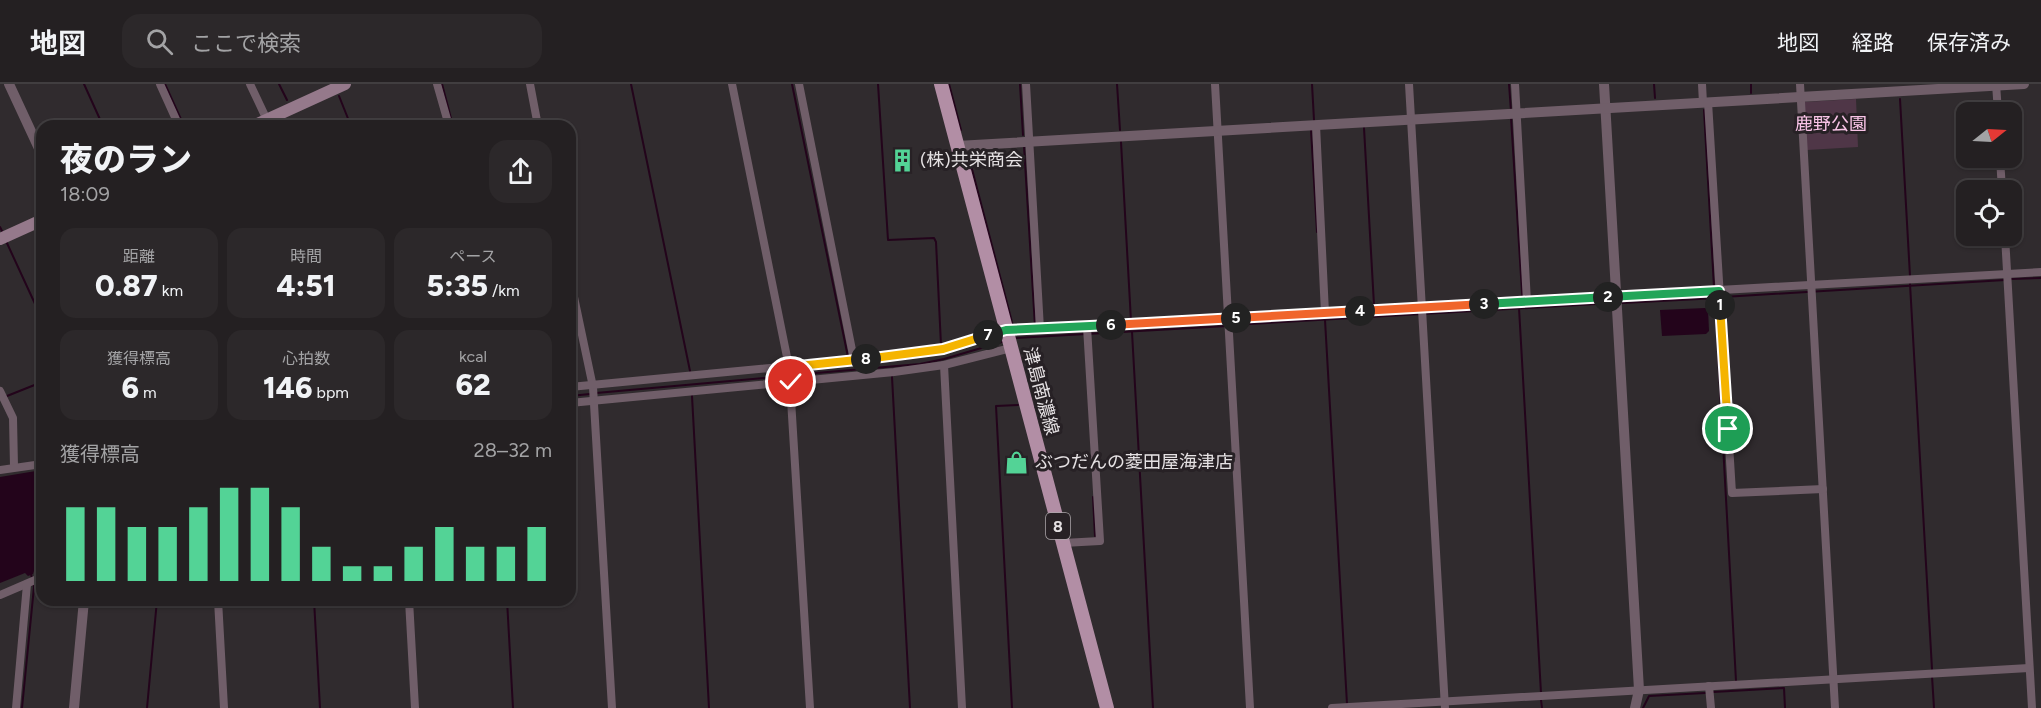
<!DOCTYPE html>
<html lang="ja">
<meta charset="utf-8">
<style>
body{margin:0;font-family:Figtree,"Noto Sans JP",sans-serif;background:#2c282a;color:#f1f3f6;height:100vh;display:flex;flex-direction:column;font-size:22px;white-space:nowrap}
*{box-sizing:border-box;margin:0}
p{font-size:20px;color:#a3a3a5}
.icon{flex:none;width:33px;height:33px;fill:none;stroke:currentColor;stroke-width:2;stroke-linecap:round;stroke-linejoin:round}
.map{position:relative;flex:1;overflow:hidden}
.side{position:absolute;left:36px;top:36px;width:540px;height:486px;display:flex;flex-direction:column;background:#242022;border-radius:18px;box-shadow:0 2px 4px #0004,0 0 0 2px #413e40}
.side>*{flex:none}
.needle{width:39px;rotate:72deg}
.buttons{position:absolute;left:1956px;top:18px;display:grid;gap:12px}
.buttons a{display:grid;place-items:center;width:66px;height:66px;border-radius:12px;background:#242022;box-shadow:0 2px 4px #0004,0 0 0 2px #413e40;font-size:30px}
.pin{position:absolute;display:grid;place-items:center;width:51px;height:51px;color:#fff;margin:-26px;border:3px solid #fff;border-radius:50%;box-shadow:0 2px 6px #0007}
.km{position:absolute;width:30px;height:30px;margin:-15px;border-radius:50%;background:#222;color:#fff;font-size:16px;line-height:30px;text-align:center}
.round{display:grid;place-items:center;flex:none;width:63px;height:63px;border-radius:18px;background:#2c282a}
.headline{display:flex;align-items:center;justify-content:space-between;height:102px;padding:0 24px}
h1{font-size:33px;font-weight:800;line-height:45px}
.metrics{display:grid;grid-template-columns:repeat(3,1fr);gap:9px;height:102px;padding:6px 24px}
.metrics div{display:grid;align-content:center;border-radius:15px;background:#2c282a;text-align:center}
.metrics b{font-size:30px;font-weight:800}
.metrics small{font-size:16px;font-weight:400}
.metrics p{font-size:16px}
.chart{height:168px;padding:12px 24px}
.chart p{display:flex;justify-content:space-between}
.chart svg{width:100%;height:108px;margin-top:6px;stroke:#53d396;stroke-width:6}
header{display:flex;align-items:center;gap:36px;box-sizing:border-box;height:84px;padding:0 30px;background:#242022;border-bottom:2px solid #413e40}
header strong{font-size:28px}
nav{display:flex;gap:33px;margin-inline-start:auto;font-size:21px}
.search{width:420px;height:54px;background:#2c282a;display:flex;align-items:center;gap:15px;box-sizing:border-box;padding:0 21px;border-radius:18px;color:#a3a3a5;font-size:22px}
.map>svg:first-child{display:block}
</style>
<header>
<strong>地図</strong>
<div class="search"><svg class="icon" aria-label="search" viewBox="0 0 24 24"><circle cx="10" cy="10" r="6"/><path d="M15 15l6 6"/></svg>ここで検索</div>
<nav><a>地図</a><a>経路</a><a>保存済み</a></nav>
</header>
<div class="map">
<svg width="2041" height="624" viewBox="0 0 2041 624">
<rect width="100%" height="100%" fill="#302b2e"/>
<path fill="#4f3647" d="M1856,15L1858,63L1807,66L1804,18Z"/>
<g fill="#23041b">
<path d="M1705,224L1708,225L1709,247L1706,250L1662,252L1660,226Z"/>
<path d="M42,386V479L34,487L33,490L28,492L25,489L0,499V393Z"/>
</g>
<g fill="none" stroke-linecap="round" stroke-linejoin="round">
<g stroke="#23041b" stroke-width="2">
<path d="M84,0L103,42"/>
<path d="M165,0L184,42"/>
<path d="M279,0L287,16"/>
<path d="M442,0L453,42"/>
<path d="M631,0L690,287"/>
<path d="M792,0L848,273"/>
<path d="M878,0L888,156L934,154L936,158L941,261"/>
<path d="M949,0L961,46"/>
<path d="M1020,0L1023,51"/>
<path d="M1117,0L1120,46"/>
<path d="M1312,0L1314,36"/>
<path d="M1509,0L1511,27"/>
<path d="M1654,0L1655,14"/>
<path d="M1751,0V9"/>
<path d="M339,12L351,42"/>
<path d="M1900,15L1910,192"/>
<path d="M1704,26L1714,203"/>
<path d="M1511,33L1523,224"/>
<path d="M1364,44L1374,221"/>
<path d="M1311,46L1317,148"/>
<path d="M1121,58L1131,237"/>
<path d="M1024,62L1035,242"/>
<path d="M968,70L1013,242"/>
<path d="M0,143L2,147"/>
<path d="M6,157L42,235"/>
<path d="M2011,195L2041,194"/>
<path d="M1910,200L1932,585"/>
<path d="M1723,213L2005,196"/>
<path d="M1715,214L1736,597"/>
<path d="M1622,219L1718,214"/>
<path d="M1519,224L1541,609"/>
<path d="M1325,236L1347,620"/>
<path d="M1232,241L1613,219"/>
<path d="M1132,248L1153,624"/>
<path d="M1014,254L1227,242"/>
<path d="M793,291L920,280L944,275L1005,257"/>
<path d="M892,293L910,624"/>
<path d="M596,309L787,292"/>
<path d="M7,312L42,298"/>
<path d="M570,312L590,310"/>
<path d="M692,312L709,624"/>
<path d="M1093,413L1095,452"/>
<path d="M314,516L320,624"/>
<path d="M507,516L513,624"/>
<path d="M1932,592L1934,624"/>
<path d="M1713,608L1784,604L1785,624"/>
<path d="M1541,616L1542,624"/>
<path d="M22,624L34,503L31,490"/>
<path d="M147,624L157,516"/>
<path d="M1012,624L996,322L1018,321"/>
<path d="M1643,624L1649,612L1705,609"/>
</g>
<g stroke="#705e69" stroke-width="8">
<path d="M160,0L179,42"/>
<path d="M250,0L267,36"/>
<path d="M437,0L449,42"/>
<path d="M530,0L538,42"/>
<path d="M732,0L789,283L810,624"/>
<path d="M799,0L854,276"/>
<path d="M1026,0L1040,245"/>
<path d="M1215,0L1250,624"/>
<path d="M1409,0L1445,624"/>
<path d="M1515,0L1527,218"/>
<path d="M1702,0L1703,19"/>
<path d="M1800,0L1835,624"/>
<path d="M1996,0L1998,28"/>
<path d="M1708,18L1732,409L1823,405"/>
<path d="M1316,41L1325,229"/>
<path d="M2000,74L2002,106"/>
<path d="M2005,152L2032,624"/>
<path d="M570,194L593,303L612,624"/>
<path d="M944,281L962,624"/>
<path d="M570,303L854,276L943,265L1006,246L2041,188"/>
<path d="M0,307L13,334L14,383"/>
<path d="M570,319L894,288L944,281L1011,264"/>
<path d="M0,386L42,380"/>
<path d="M1063,459L1100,457L1087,243"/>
<path d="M0,511L42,493"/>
<path d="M218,516L224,624"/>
<path d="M409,516L415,624"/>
<path d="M1709,602L1711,624"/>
<path d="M16,624L27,500"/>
<path d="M1332,624L2029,584"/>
</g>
<g stroke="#705e69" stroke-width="10">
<path d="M9,0L42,71"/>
<path d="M1604,0L1639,606L1635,624"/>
<path d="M957,62L2024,0"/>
<path d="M74,624L84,516"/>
</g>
<g stroke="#95798b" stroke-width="12">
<path d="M253,42L345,0"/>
<path d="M0,155L42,136"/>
</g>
<path stroke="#b28ea5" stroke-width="14" d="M941,0L1107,624"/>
</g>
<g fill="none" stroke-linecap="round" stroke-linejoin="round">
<defs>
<path id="split-1" d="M1720,221L1728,345"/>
<path id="split-2" d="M1608,213L1719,207L1720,221"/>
<path id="split-3" d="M1484,220L1608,213"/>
<path id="split-4" d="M1360,227L1484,220"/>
<path id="split-5" d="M1236,234L1360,227"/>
<path id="split-6" d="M1111,241L1236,234"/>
<path id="split-7" d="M988,251L1006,246L1111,241"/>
<path id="split-8" d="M866,275L943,265L988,251"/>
<path id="split-9" d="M791,298L789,283L866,275"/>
</defs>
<use href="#split-1" stroke="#fff" stroke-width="12"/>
<use href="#split-2" stroke="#fff" stroke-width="12"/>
<use href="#split-3" stroke="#fff" stroke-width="12"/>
<use href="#split-4" stroke="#fff" stroke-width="12"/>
<use href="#split-5" stroke="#fff" stroke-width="12"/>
<use href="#split-6" stroke="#fff" stroke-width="12"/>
<use href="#split-7" stroke="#fff" stroke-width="12"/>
<use href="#split-8" stroke="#fff" stroke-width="12"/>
<use href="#split-9" stroke="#fff" stroke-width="12"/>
<use href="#split-1" stroke="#f5b400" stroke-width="8"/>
<use href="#split-2" stroke="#22a559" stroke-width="8"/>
<use href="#split-3" stroke="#22a559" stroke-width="8"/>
<use href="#split-4" stroke="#f0652b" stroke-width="8"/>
<use href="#split-5" stroke="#f0652b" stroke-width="8"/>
<use href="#split-6" stroke="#f0652b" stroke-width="8"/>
<use href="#split-7" stroke="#22a559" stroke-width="8"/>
<use href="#split-8" stroke="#f5b400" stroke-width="8"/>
<use href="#split-9" stroke="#f5b400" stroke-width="8"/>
</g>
<defs>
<symbol id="building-bare" viewBox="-9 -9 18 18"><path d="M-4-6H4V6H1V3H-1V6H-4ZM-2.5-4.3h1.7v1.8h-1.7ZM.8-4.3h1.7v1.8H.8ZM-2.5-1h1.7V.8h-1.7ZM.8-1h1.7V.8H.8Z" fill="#53d396" stroke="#272125" stroke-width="2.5" paint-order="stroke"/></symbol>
<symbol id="shop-bare" viewBox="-9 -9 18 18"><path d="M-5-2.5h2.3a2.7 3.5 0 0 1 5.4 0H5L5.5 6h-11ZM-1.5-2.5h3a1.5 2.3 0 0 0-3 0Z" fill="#53d396" stroke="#272125" stroke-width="2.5" paint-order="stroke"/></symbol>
</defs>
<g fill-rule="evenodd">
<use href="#building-bare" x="886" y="60" width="33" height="33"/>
<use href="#shop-bare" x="1000" y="362" width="33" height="33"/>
</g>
<g text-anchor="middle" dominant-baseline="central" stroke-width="6" stroke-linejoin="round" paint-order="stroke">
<rect fill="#272125" stroke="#aca7aa" stroke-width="1.5" x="1046" y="429" width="24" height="26" rx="4.5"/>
<g font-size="16" font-weight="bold" fill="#e5e1e3">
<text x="1058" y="442">8</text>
</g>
<g font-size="18" fill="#f9c4e7" stroke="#272125">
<text x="1831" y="40">鹿野公園</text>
</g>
<g font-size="18" fill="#e5e1e3" stroke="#272125" text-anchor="start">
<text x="920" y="76">(株)共栄商会</text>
<text x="1035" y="378">ぶつだんの菱田屋海津店</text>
</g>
<g font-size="18" fill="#e5e1e3" stroke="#272125">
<text transform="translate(1041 307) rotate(75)">津島南濃線</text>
</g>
</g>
</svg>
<div class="buttons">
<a><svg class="needle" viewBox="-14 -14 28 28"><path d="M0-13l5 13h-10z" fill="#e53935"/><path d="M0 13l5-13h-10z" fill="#a3a3a5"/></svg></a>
<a><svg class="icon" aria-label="locate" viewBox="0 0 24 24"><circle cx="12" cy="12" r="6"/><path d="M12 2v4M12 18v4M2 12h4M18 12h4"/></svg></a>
</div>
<div class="pin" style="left:1728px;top:345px;background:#1e9e55"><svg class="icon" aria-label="arrive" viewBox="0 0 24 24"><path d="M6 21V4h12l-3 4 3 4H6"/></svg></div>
<div class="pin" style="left:791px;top:298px;background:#d93025"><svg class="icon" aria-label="check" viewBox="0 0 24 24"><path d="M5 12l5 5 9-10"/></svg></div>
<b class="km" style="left:1720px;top:221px">1</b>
<b class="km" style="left:1608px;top:213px">2</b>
<b class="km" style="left:1484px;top:220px">3</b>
<b class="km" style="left:1360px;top:227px">4</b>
<b class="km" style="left:1236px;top:234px">5</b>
<b class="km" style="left:1111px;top:241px">6</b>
<b class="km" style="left:988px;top:251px">7</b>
<b class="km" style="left:866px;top:275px">8</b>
<section class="side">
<div class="headline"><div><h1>夜のラン</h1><p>18:09</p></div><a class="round"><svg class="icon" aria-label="share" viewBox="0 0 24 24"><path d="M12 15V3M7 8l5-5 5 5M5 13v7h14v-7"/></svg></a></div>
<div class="metrics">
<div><p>距離</p><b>0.87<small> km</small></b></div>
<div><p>時間</p><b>4:51</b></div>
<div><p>ペース</p><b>5:35<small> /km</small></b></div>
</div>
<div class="metrics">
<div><p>獲得標高</p><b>6<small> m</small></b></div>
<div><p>心拍数</p><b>146<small> bpm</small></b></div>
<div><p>kcal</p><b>62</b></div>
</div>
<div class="chart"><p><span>獲得標高</span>28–32 m</p>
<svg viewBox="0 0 160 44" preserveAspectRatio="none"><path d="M5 44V14M15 44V14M25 44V22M35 44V22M45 44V14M55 44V6M65 44V6M75 44V14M85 44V30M95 44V38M105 44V38M115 44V30M125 44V22M135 44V30M145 44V30M155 44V22"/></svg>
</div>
</section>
</div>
